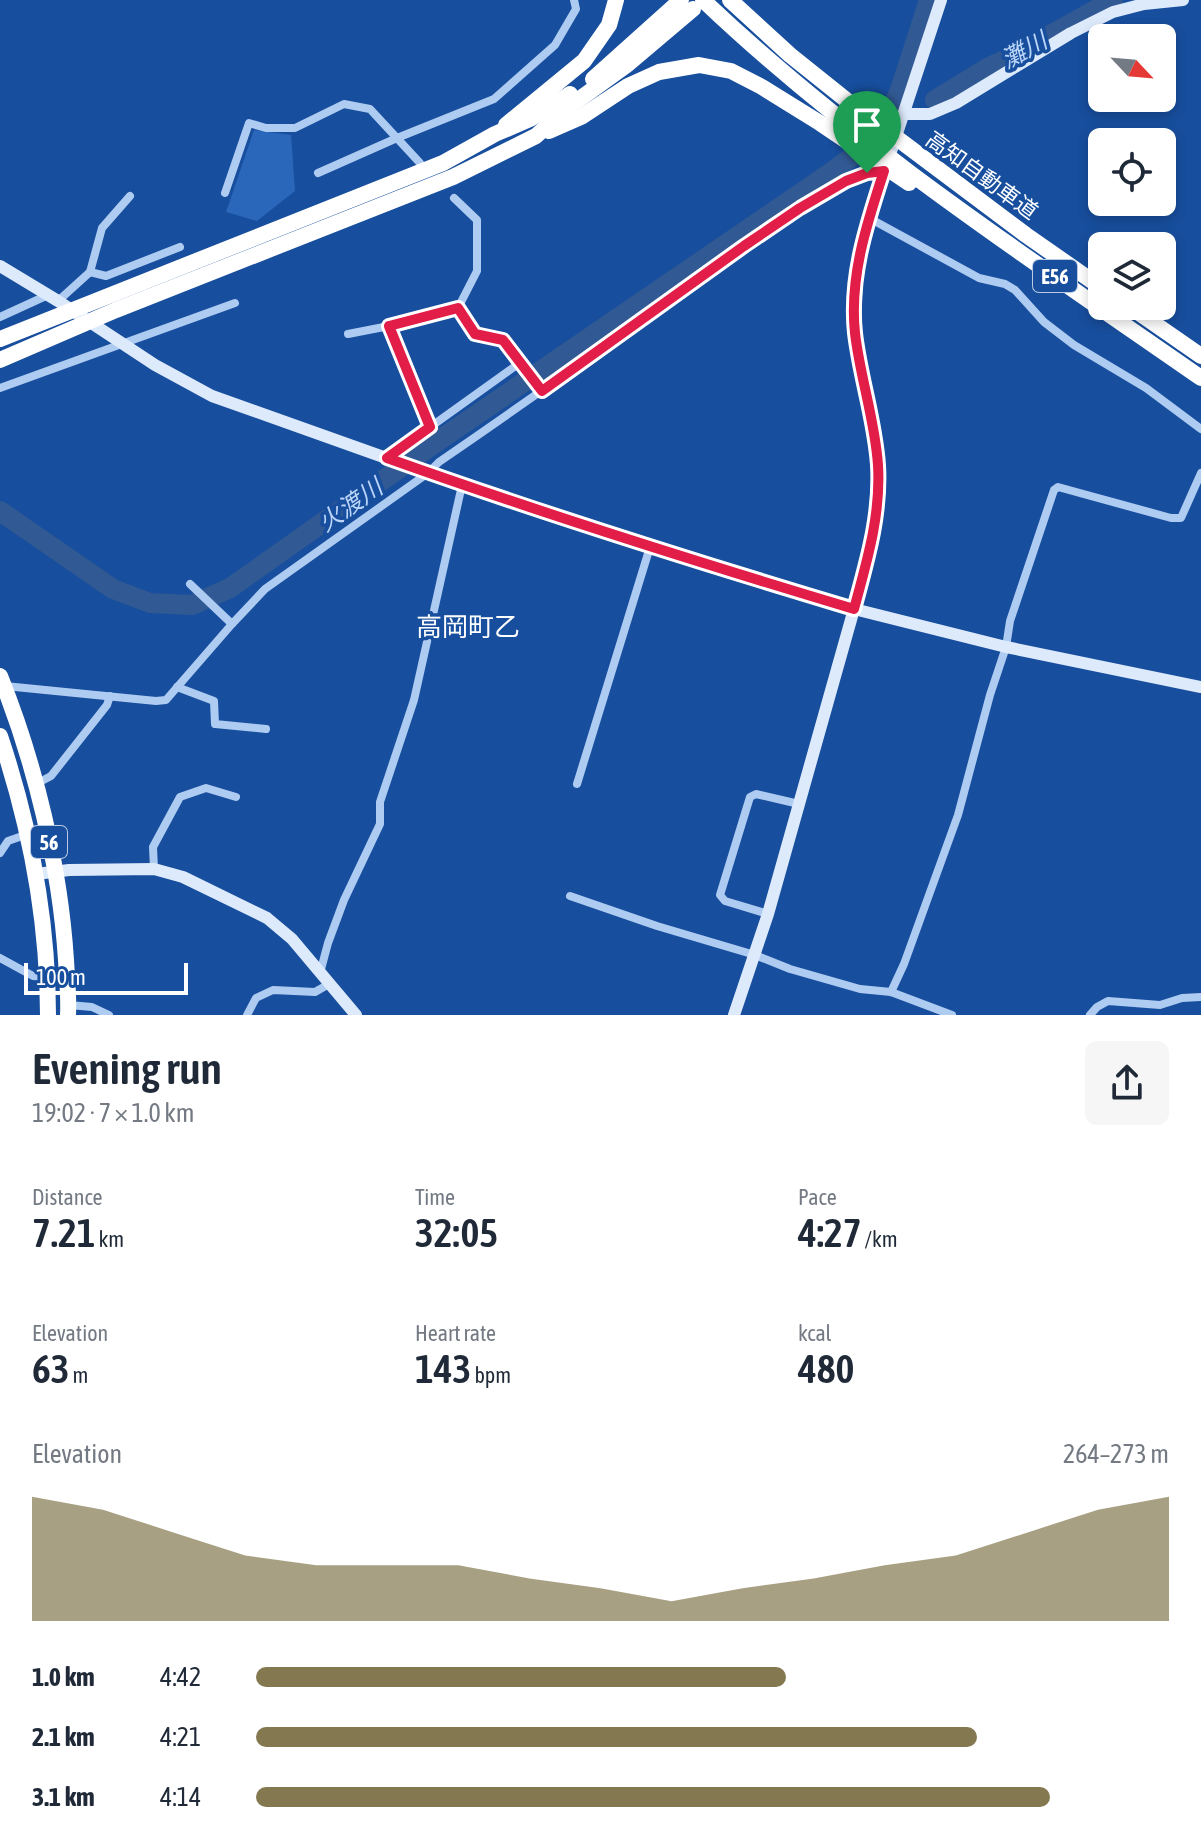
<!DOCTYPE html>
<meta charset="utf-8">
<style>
body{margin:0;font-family:"Asap Condensed","Noto Sans JP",sans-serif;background:#f6f6f7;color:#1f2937;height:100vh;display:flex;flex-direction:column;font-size:30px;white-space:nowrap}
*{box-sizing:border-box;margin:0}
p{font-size:26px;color:#747a83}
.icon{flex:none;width:44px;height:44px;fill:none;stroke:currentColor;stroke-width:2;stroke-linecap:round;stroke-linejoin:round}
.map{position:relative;height:1015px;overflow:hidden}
.sheet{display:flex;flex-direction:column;background:#fff;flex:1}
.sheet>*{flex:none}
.needle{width:52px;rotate:116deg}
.controls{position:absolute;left:1088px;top:24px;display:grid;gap:16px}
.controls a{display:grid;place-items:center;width:88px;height:88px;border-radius:12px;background:#fff;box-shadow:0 4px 12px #0003;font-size:40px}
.scale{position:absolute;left:24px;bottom:20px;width:164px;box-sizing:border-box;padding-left:8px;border:4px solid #fff;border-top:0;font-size:22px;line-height:28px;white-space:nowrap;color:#fff;-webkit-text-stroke:6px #174e9d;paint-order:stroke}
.pin{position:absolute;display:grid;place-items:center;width:68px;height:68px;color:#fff;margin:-82px -34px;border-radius:50% 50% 50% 0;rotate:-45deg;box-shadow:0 0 8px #0007}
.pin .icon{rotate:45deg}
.round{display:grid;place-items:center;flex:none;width:84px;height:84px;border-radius:12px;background:#f6f6f7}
.head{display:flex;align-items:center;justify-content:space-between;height:136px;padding:0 32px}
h1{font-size:44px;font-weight:600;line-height:60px}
.stats{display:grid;grid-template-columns:repeat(3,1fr);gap:12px;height:136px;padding:8px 32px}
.stats div{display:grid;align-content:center}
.stats b{font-size:40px;font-weight:600}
.stats small{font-size:22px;font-weight:400}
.stats p{font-size:22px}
.chart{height:224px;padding:16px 32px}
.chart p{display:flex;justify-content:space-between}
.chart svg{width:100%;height:144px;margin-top:8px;fill:#847850;opacity:.7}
ul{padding:0 32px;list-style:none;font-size:26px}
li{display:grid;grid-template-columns:128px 96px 1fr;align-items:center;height:60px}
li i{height:20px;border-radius:10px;background:#847850}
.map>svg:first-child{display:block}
</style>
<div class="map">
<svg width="1201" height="1015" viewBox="0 0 1201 1015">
<rect width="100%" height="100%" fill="#174e9d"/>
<path fill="#2a67ba" d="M254,130L291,135L295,191L257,221L226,212Z"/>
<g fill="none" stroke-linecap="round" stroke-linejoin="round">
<g stroke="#315993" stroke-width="20">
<path d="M935,100L989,67L1011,57L1113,0"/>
<path d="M881,135L900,90L929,0"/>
<path d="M0,511L113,589L150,603L192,605L230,588L438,441L830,173L891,128"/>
</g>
<g stroke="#aecbf2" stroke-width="8">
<path d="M318,173L397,138L494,99L555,45L576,9L574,0"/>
<path d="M225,193L249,123L266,128H295L344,104L370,109L420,163"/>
<path d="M454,198L477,220V271L458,308"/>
<path d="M869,218L979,278L1005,284L1015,290L1044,322L1074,345L1146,388L1201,429"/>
<path d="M90,272L102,228L130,196"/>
<path d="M58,301L90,272L106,276L180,247"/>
<path d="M0,317L48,295"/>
<path d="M348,334L389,326"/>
<path d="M0,388L235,303"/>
<path d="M430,427L389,326L458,308L475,334L503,340L521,362"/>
<path d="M387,458L521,362L542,391"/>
<path d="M190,584L232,624"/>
<path d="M5,686L156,701L166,700L232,624L265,589L428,473L439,462C506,416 573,369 639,321C707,273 774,223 846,181"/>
<path d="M177,687L214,701L215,724L266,729"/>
<path d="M36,784L51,776L107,705L110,696"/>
<path d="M577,784L650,547"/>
<path d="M0,853L8,841L28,834"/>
<path d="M154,869L153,847L180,797L206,788L236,797"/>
<path d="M570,896L657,926L755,955L790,969L860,989L891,992L952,1015"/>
<path d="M768,914L725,901L720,895L750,797L756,794L799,804"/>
<path d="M0,958L33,976L46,977"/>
<path d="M320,973L328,943L344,900L380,824V802L414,700L462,485"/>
<path d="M891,992L904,964L958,815L990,695L1006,647L1010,621L1054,490L1058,487L1171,518H1181L1201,473"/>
<path d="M69,1005L92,1007L109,1015"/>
<path d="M247,1015L256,998L273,990L315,992L329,984"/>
<path d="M1090,1015L1097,1007L1108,1001L1160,1005L1182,998L1201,997"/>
</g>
<g stroke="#ddeafc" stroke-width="12">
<path d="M905,114H930L956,103L1071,33L1113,12L1144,4L1183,0"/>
<path d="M846,181L867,173L884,171"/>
<path d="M0,266L58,301L155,365L212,396L462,485L650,547L854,609L1006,647L1201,687"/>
<path d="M36,874L69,870L154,869L183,877L267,918L292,939L356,1015"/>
<path d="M734,1015L768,914L854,609L873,538L877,512L878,465L876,450L855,329L857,275L861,247L869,218L941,0"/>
</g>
<g stroke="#fff" stroke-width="16">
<path d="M703,0C854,144 1030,259 1201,378"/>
<path d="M730,0L790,55L850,103L1026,235L1102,288"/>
<path d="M593,79L681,0"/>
<path d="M506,125L584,61L609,25L616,0"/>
<path d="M549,131L581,117L628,86L659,72L699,65L731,71L762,87L820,123L909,183"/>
<path d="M1129,306L1201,356"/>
<path d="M0,339L443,163L495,134L530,119L570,94"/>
<path d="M0,360L116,310L453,177L536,136L563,111L628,64L693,9"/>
<path d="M0,676C35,763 60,866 66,960C67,978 69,997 68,1015"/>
<path d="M0,736C30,826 48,920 48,1015"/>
</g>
</g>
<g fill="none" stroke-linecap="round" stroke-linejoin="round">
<defs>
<path id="route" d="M884,171C867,223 849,277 855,333C860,377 875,420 878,465C881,515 867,561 854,609C697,562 541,513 387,458L430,427L389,326L458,308L475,334L503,340L542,391L744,246L800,208L846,181L867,173Z"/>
</defs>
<use href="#route" stroke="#fff" stroke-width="16"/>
<use href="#route" stroke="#e11d48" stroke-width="10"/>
</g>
<g text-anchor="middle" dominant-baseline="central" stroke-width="7" stroke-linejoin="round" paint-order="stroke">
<g fill="#174e9d" stroke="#b9cae2" stroke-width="2">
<rect x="1033" y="260" width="44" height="32" rx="6"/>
<rect x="31" y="826" width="36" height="32" rx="6"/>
</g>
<g font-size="20" font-weight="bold" fill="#fff">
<text x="1055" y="276">E56</text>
<text x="49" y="842">56</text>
</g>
<g font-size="22" fill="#fff" stroke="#174e9d">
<text transform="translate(982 175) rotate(36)">高知自動車道</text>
</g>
<g font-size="24" font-style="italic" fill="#bbd5f9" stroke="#174e9d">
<text transform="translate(1024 50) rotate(-29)">灘川</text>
<text transform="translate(350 505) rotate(-35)">火渡川</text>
</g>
<g font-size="26" fill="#fff" stroke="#174e9d">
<text x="468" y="627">高岡町乙</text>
</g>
</g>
</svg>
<div class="controls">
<a><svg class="needle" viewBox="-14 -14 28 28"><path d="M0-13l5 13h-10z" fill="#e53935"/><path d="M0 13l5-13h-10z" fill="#747a83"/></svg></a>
<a><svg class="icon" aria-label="locate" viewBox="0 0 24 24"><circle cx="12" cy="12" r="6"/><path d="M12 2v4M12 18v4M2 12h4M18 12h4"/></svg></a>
<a><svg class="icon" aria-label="layers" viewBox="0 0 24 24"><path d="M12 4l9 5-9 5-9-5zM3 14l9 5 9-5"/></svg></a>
</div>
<div class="scale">100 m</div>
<div class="pin" style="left:867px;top:173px;background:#1e9e55"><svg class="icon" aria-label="arrive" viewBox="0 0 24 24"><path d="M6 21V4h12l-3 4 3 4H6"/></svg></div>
</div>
<section class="sheet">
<div class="head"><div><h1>Evening run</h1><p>19:02 · 7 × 1.0 km</p></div><a class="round"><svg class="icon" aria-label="share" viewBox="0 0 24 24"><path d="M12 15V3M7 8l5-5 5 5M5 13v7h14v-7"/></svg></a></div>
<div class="stats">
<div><p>Distance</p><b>7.21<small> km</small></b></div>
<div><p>Time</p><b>32:05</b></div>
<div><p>Pace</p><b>4:27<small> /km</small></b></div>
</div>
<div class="stats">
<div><p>Elevation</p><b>63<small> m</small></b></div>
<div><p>Heart rate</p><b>143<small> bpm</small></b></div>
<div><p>kcal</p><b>480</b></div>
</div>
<div class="chart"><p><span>Elevation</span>264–273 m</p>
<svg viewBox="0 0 160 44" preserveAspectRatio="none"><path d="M0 44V6L10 10L20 17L30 24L40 27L50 27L60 27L70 31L80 34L90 38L100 34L110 31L120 27L130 24L140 17L150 10L160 6V44z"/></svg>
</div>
<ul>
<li><b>1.0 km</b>4:42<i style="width:58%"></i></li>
<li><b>2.1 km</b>4:21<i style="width:79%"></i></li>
<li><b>3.1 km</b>4:14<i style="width:87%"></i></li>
</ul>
</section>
